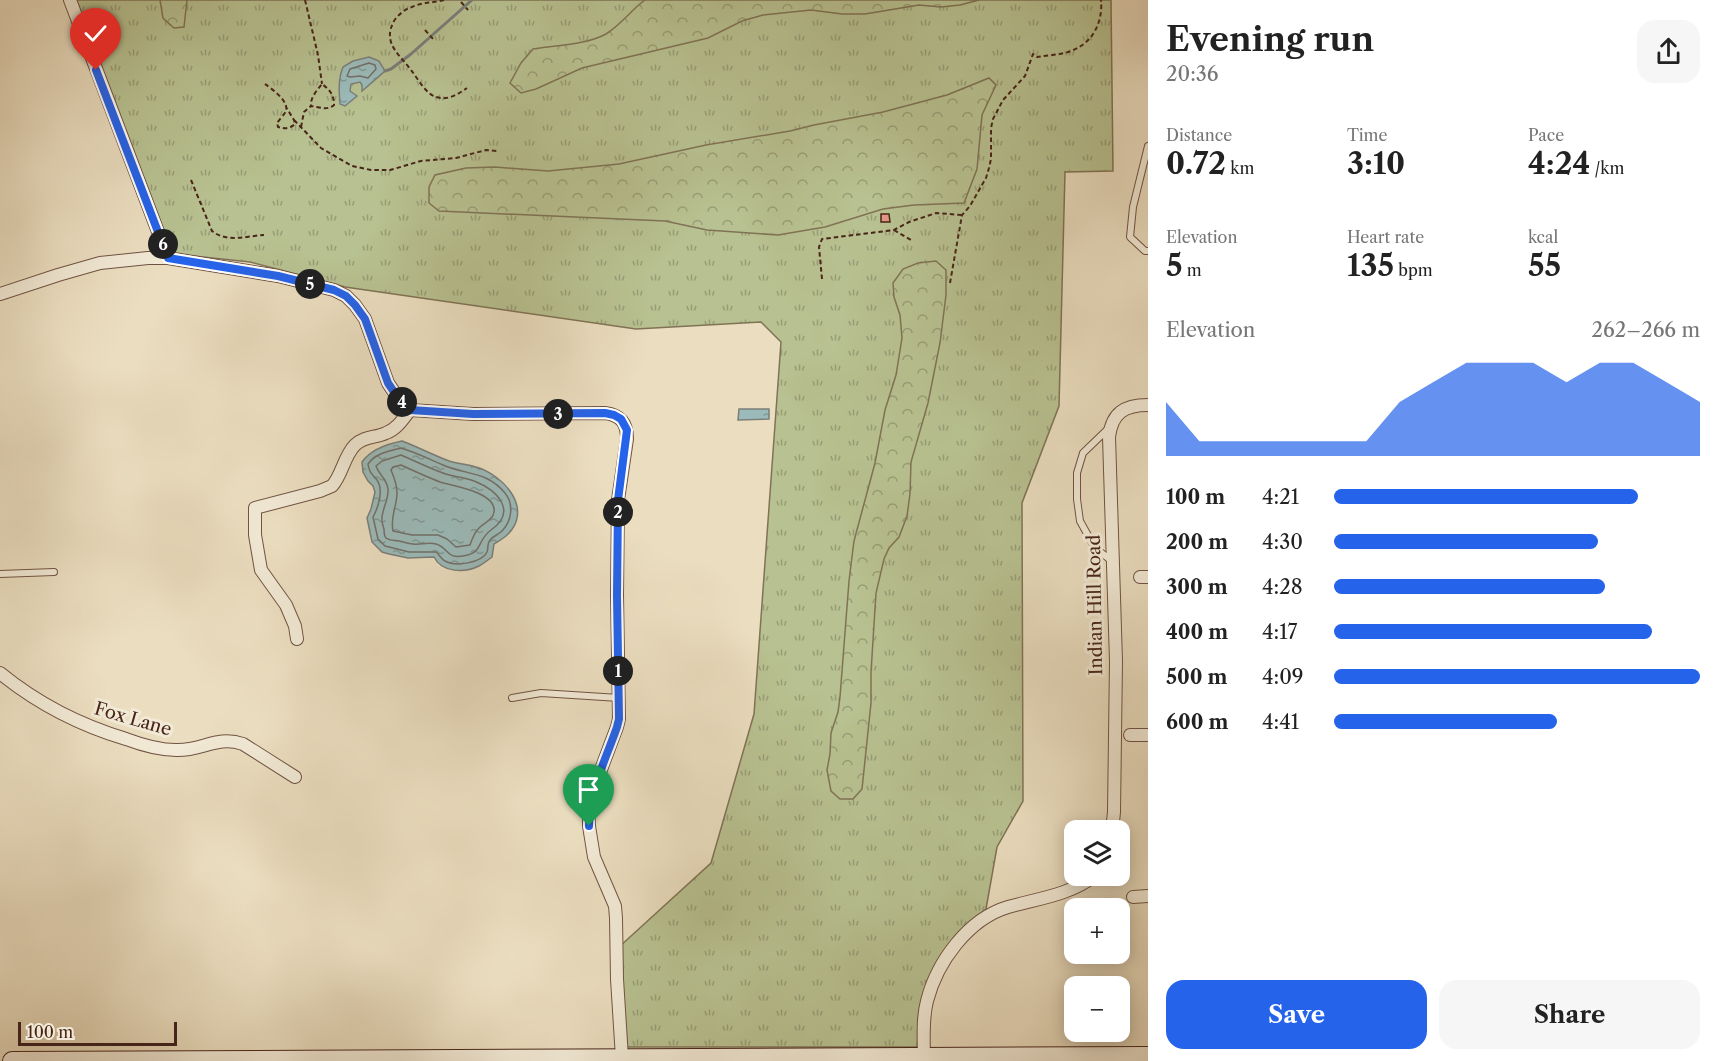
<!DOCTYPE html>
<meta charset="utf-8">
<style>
body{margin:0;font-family:"Libre Caslon Text",serif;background:#f6f6f6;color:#222;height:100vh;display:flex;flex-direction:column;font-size:22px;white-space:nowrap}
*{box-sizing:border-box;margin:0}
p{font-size:20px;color:#767676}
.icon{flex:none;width:33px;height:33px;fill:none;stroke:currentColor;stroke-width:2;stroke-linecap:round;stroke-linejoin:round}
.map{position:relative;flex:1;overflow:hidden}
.panel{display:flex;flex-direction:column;background:#fff;width:570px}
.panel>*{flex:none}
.buttons{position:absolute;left:1064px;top:820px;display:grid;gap:12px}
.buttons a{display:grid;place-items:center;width:66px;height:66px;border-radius:12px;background:#fff;box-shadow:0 3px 15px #0003;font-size:30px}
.scale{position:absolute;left:18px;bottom:15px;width:159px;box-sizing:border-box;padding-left:6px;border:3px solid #482519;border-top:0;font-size:16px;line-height:21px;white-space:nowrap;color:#482519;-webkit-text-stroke:4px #f2ead6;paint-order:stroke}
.pin{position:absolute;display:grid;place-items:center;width:51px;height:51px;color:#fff;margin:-62px -26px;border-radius:50% 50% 50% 0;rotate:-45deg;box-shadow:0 0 6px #0007}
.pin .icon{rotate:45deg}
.km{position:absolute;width:30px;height:30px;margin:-15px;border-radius:50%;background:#222;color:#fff;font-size:16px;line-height:30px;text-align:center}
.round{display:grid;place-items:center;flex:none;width:63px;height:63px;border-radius:18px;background:#f6f6f6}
.head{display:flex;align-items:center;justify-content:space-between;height:102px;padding:0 18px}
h1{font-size:33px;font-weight:800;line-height:45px}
.stats{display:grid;grid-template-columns:repeat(3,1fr);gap:9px;height:102px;padding:6px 18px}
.stats div{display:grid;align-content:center}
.stats b{font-size:30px;font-weight:800}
.stats small{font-size:16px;font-weight:400}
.stats p{font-size:16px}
.chart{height:168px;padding:12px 18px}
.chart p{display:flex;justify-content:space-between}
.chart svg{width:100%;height:108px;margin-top:6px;fill:#2563eb;opacity:.7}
.action{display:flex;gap:12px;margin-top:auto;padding:12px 18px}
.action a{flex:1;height:69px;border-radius:18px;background:#2563eb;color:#fff;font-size:24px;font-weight:800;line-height:69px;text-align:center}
.action a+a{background:#f6f6f6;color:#222}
ul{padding:0 18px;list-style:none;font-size:20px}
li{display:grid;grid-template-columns:96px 72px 1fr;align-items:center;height:45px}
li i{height:15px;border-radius:8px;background:#2563eb}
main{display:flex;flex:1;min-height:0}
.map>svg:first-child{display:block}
</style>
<main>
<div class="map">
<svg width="1148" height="1061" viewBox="0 0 1148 1061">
<defs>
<pattern id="grass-tufts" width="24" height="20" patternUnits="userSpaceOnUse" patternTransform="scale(1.5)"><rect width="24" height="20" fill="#b8c191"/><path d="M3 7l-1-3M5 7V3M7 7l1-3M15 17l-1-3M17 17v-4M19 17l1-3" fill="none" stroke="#989d76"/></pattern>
<pattern id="forest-crowns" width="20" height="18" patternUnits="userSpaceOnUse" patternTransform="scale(1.5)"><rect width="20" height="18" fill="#b8c191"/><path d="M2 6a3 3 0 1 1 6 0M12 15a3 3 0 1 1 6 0" fill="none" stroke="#989d76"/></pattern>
<pattern id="water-ripples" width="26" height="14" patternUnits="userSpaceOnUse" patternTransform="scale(1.5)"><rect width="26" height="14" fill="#9bbbba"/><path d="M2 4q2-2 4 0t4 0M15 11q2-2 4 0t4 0" fill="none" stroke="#809896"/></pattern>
</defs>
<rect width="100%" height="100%" fill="#ebdec0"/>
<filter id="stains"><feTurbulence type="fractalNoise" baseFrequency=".00333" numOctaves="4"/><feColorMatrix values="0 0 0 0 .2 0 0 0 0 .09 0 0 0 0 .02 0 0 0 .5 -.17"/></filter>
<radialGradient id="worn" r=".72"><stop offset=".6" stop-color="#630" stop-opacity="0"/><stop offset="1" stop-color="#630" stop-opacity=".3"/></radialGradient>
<path fill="url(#grass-tufts)" stroke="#807355" stroke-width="1.5" d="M75,0H1111L1113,171L1065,172L1059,406L1022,503L1023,801L997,847L986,909L955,936L935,968L921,1005L917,1047H625L619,947L711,863L754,714L781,342L761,322L636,329L345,287L250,262L175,254L172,253Z"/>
<g fill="url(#forest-crowns)" stroke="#807355" stroke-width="1.5">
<path d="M160,0H187L184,27L174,28L163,18Z"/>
<path d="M645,0H979L960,5L941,7L919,5L865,14H842L811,10L763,15L742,21L708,38L582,68L536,89L521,93L510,83L521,63L533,49C556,45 586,45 606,34C621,25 631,10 645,0Z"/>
<path d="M989,78L996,85L982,115L977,169L964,203L914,205L883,209L825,227L778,235L707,230L665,221L439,211L429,203V187L435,175L466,168L495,167L548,171L619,164L706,145L790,131L814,125L883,112L947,95Z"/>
<path d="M936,261L946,270V295L940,343L928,403L911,462L910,494L907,516L899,537L889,548L884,559L876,593L871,672V703L862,789L853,799H840L831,791L827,770L830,754L831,733L838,712L840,697L849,581L854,541L875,463L885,410L896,375L902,338L900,315L894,297L893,283L903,269L918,263Z"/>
</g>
<g fill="url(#water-ripples)" stroke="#7a7f7a" stroke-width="1.5">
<path d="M369,57L379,61L385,71L362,91V85L360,82L351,84L350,91L357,96L345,106L340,104C339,92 338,79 343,67L353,61Z"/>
<path d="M739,409H769V419L738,420Z"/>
<path d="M402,441C418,447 433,455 449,461C458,464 467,464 476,467C504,475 535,510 506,536C502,539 498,542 494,544L492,557C488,560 483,564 479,566C465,573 442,573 434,557L408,558L389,554L382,552L372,542L367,518L371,509L375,492L373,486L368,481L363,472L362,462C371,449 387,444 402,441Z"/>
</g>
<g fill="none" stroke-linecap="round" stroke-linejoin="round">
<g stroke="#72706a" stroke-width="1.5">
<path d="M369,63L375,65L376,69L368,78L360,76L350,77L347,76L350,69Z"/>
<path d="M401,448C415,452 429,459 443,465C466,475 487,471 505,493C514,504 512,521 502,531C499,534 494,536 491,539C486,544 489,547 487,552C482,563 455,567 445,561C441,559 440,555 436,552H409L385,546L378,539L373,517C378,508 384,490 377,480C372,474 369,472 368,464C376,453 389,451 401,448Z"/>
<path d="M401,455C415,461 429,468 443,473C453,477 464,477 474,481C497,490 518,511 491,530C476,541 484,553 463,556C446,559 448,547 436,544C428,542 420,545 413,544C408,544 404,542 399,541C395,540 390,541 386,538C384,536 384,532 384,529C383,526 382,523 382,520C381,511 389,500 388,489C387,479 379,475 376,466L382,461Z"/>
<path d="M401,465C414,471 427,477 440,482C452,486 497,492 494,512C493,520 484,523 479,528C474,533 472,539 470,545L456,547L447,539L438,535H412L393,531C390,517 397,506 397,493C397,484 394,477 391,470L393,467Z"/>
</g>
<path stroke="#7a7f7a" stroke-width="3" d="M385,71L391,69L411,54L472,0"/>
</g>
<path fill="#e29687" stroke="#482519" stroke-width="1.5" d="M881,214H889L890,222H881Z"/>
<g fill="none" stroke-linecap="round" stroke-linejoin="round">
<defs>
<g id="lane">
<path d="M1148,146L1133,207L1130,237L1145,251H1148"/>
<path d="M1109,428L1083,453L1077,473V499L1080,521L1095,548L1112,561"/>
<path d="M0,574L54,572"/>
<path d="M512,698L541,693L619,698"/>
</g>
<g id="street">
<path d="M70,0L168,258"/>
<path d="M0,294L58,275L100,263L148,258H168L278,276L334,290L346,296L355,305L365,319L388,383L394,392L410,410L473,414L605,413C621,415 627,423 627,439L618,500L617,595L619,719L617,727L591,796L589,811V826L594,857L615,906L616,918L617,979L622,1058"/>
<path d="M1140,577H1148"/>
<path d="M297,639L295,626L286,605L261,570L255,535V508L320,491L332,486C342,475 344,456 355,445C364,436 376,438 386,433C397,429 403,419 410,410"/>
<path d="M0,673C38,704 79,725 126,739C142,745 159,750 176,750C202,751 217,735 243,744L295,777"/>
<path d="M1130,735H1148"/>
<path d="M1112,831L1114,812L1116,661L1109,437C1112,413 1124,405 1148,405"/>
<path d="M1133,897L1148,896"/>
<path d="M924,1061C924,1042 922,1020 927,1001C937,962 968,919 1008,907C1036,899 1070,895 1094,876"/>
</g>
<path id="secondary" d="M12,1061L1148,1056"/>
</defs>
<use href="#lane" stroke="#715343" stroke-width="8"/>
<use href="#street" stroke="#715343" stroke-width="14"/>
<use href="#secondary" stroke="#482519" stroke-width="20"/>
<g stroke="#482519" stroke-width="2" stroke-dasharray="4.5 3" stroke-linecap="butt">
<path d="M305,0L318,55L322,84"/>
<path d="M444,0C434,3 422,2 412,7C405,9 398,15 394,21C382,43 399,54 411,70C418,79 426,94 436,97C448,101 458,94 467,88"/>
<path d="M461,2L468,10"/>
<path d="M425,30L434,40"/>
<path d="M265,84C272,89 289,101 286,111C284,115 279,120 277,123L278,127C285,129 289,129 295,124L294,120L286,107"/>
<path d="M294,120L321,148L352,166L371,170H390L421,161L456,158L486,150L497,151"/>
<path d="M301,127L304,112L311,106C319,107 327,111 334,105C334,95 330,90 322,84C317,90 310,98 311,106"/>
<path d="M191,180L212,231C227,243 246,236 264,235"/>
<path d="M894,230L911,240"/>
<path d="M822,279L819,247L822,239L894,230L909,222L936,213L962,215"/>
<path d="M950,283L962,215L970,206L986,178L989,168L991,159V128L993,119L1003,100L1025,76L1033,54L1037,57C1048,55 1061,55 1071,51C1093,43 1103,22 1101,0"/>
</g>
<use href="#lane" stroke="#f2ead6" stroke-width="6"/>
<use href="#street" stroke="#f2ead6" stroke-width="12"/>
<use href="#secondary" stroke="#f2ead6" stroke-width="18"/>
</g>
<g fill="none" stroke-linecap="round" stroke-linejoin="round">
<defs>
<path id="route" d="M96,70L168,258L278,276L334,290L346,296L355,305L365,319L388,383L394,392L410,410L473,414L605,413L614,415L621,419L627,430L618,500L617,596L619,719L617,727C606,759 589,791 589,826"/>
</defs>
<use href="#route" stroke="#fff" stroke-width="12"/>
<use href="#route" stroke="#2563eb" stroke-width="8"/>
</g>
<g text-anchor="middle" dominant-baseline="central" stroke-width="6" stroke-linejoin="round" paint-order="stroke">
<g font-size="18" fill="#482519" stroke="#f2ead6">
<text transform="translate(1095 605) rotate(-91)">Indian Hill Road</text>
<text transform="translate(133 719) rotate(16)">Fox Lane</text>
</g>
</g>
<rect width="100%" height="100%" filter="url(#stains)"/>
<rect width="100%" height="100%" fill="url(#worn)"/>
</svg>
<div class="buttons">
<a><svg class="icon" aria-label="layers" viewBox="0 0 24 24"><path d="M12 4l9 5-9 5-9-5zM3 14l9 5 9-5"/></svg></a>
<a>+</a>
<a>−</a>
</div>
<div class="scale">100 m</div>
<div class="pin" style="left:589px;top:826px;background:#1e9e55"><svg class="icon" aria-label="arrive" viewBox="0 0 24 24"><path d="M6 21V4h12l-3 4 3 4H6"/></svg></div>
<div class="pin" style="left:96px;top:70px;background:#d93025"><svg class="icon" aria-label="check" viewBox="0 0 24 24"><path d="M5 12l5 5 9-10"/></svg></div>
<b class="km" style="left:618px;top:671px">1</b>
<b class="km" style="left:618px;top:512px">2</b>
<b class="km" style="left:558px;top:414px">3</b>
<b class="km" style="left:402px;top:402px">4</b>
<b class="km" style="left:310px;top:284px">5</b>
<b class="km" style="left:163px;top:244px">6</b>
</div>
<section class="panel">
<div class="head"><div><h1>Evening run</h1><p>20:36</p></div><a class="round"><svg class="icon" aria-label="share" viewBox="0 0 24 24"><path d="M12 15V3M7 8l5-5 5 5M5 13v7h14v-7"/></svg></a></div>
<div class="stats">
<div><p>Distance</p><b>0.72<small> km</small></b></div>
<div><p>Time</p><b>3:10</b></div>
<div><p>Pace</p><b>4:24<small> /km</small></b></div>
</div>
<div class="stats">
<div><p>Elevation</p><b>5<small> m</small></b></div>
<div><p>Heart rate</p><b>135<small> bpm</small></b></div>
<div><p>kcal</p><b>55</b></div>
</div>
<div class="chart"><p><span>Elevation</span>262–266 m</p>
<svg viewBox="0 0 160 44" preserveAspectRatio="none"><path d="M0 44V22L10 38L20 38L30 38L40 38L50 38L60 38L70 22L80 14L90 6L100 6L110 6L120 14L130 6L140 6L150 14L160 22V44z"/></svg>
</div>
<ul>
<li><b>100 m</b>4:21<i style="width:83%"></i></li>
<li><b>200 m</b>4:30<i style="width:72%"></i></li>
<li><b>300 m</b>4:28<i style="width:74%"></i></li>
<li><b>400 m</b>4:17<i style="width:87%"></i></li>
<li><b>500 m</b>4:09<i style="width:100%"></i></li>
<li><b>600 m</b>4:41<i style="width:61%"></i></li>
</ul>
<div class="action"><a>Save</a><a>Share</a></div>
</section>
</main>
